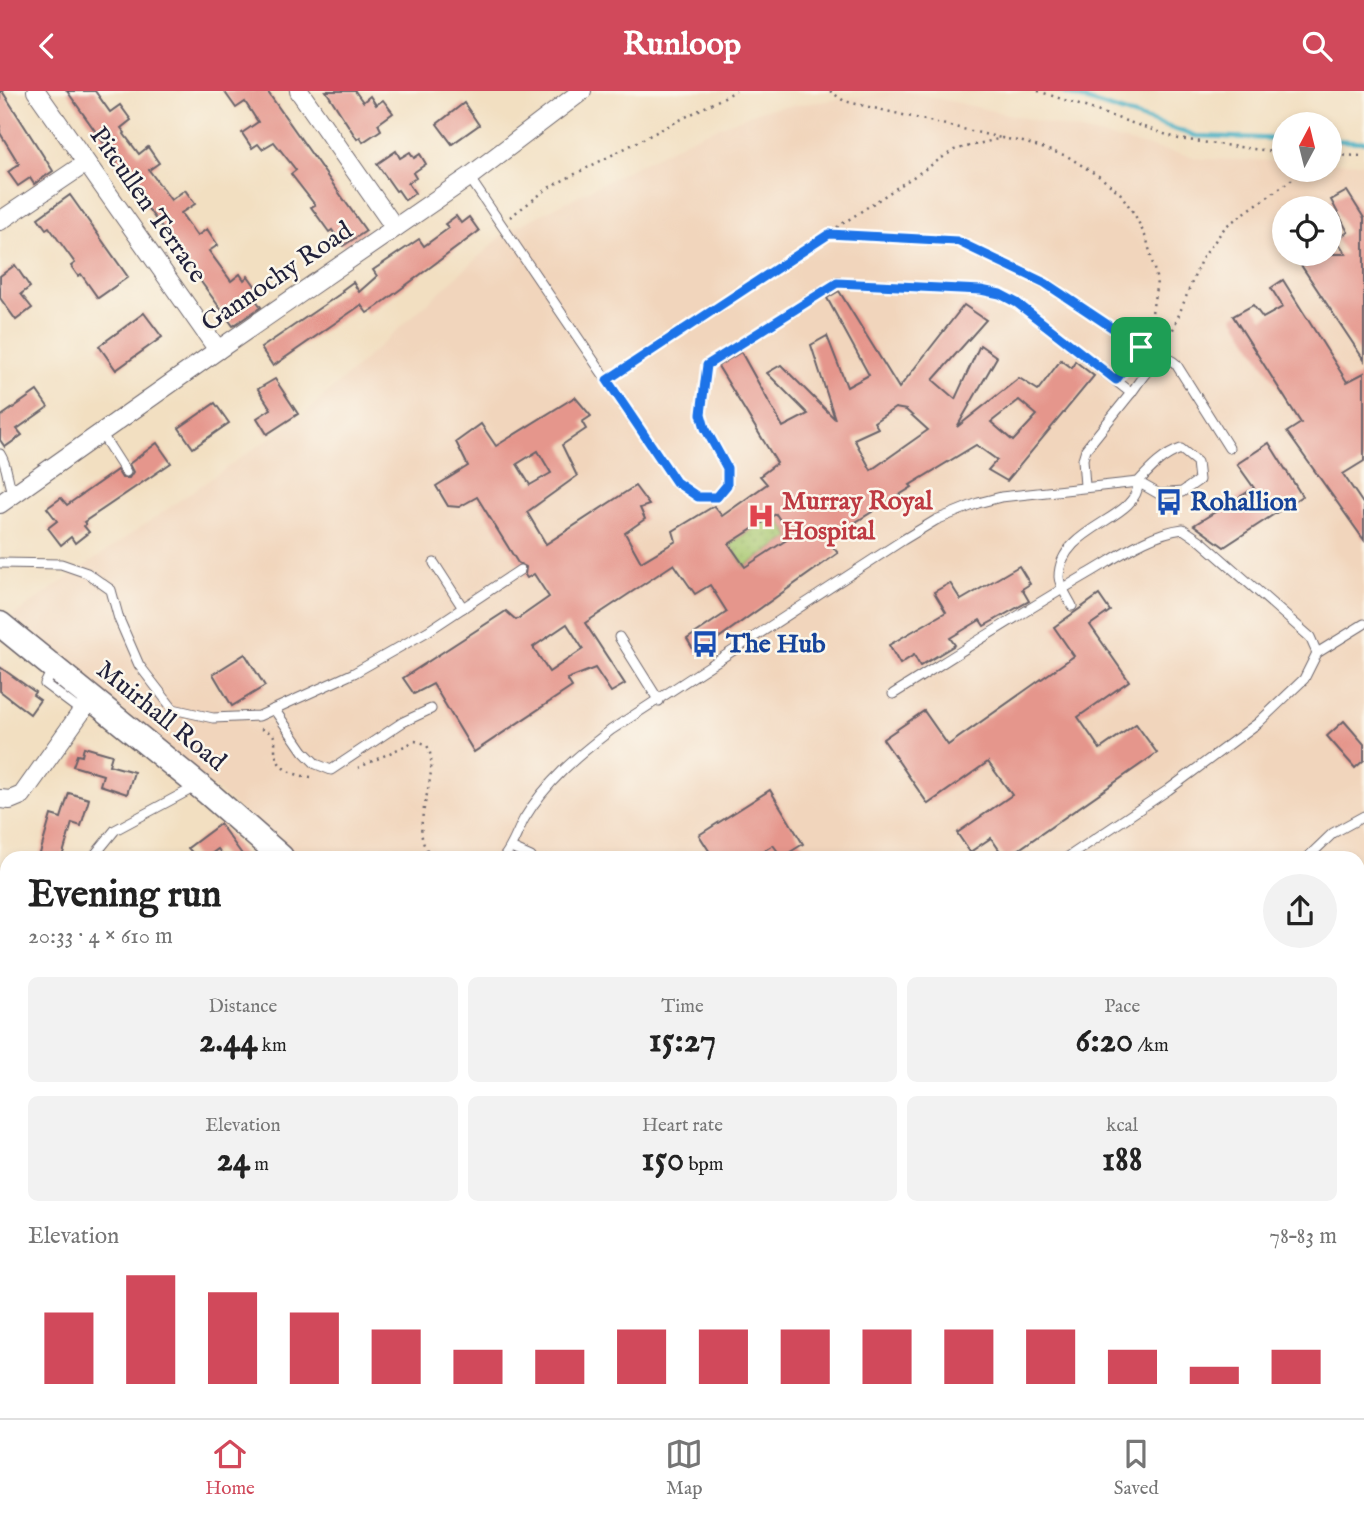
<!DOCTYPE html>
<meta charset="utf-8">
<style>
body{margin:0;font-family:"IM FELL English",serif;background:#f2f2f2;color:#222;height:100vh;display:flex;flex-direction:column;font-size:26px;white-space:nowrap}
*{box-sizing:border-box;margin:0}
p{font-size:23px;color:#767676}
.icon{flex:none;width:38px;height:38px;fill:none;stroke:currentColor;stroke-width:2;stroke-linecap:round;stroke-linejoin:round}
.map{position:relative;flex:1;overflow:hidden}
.sheet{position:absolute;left:0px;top:760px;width:1365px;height:569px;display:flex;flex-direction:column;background:#fff;border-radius:21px 21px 0 0;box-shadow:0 4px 10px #0003}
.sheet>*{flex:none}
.needle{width:46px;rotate:7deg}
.buttons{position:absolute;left:1272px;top:21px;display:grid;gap:14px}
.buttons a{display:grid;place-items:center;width:70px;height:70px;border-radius:50%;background:#fff;box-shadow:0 4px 10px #0003;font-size:35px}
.pin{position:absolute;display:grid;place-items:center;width:60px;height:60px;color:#fff;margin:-30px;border-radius:14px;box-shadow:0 4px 10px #0006}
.round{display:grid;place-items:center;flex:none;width:74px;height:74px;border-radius:37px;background:#f2f2f2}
.headline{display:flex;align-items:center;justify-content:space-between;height:119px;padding:0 28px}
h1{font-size:38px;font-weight:700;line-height:52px}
.metrics{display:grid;grid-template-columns:repeat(3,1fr);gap:10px;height:119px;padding:7px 28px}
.metrics div{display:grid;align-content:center;border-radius:10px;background:#f2f2f2;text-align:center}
.metrics b{font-size:35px;font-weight:700}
.metrics small{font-size:19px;font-weight:400}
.metrics p{font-size:19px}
.chart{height:196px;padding:14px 28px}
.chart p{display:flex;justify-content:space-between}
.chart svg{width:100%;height:126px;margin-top:7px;stroke:#d1495b;stroke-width:6}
header{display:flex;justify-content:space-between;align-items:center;height:91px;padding:0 28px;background:#d1495b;color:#fff;font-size:32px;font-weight:700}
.dock{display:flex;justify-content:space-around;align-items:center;height:98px;border-top:2px solid #e0e0e0;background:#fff;font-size:19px;color:#767676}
.dock a{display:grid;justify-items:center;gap:4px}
.dock .selected{color:#d1495b}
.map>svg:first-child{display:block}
</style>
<header><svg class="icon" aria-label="back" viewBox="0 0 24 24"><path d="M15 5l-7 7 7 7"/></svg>Runloop<svg class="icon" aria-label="search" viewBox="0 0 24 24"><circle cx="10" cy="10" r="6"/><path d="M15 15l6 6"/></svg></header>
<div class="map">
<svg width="1364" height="1327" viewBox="0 0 1364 1327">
<defs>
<pattern id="park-dots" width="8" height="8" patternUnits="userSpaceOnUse" patternTransform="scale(1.75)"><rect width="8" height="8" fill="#a8c870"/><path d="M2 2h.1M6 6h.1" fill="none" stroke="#90ac62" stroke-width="1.8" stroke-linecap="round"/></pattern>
</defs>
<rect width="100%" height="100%" fill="#fbf7ec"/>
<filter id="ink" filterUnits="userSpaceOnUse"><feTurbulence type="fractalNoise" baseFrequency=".0143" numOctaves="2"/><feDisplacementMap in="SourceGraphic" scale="14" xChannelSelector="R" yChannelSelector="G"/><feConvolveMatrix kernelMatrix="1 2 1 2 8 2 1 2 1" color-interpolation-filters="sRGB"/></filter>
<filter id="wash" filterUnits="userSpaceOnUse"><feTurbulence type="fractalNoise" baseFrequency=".00686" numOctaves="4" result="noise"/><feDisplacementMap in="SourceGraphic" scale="28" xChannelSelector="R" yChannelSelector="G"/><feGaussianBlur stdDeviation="1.57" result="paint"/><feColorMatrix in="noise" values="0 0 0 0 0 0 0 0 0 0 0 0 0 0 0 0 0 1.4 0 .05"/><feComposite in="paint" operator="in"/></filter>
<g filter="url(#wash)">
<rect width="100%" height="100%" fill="#f2dfc1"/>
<path fill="#f1d5bc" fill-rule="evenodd" d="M896,0H906L1203,68L1284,70V79H1330V71L1364,72V1042L1358,1041V766H296L11,526L303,324L506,141L696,45L762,19ZM1284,117H1330V163H1284Z"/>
<path fill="#a8c870" stroke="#657556" stroke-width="2" d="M1358,1072L1364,1075V1292L1358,1285Z"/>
<g fill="url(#park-dots)" stroke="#657556" stroke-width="2">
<path d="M776,423L791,446L745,476L729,453Z"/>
<path d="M517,1321H736L728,1327H520Z"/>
</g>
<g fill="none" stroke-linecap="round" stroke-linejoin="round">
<g stroke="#46b1c4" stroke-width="4.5">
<path d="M1058,0L1196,45L1284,48"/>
<path d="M1330,49L1364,51"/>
</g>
</g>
<g id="blocks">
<g fill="#e5968c" fill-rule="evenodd">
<path d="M0,0H2L53,80L34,93L30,87L18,95L8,81L19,73L0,42Z"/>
<path d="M67,0H95L110,21L120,14L131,29L121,37L125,42L124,43L139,63L148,56L159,72L149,79L171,109L185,99L195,113L181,122L197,145L207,138L213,147L218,154L209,160L231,190L240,183L244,189L248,185L258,199L252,204L261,216L233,235L115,72L117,71Z"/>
<path d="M224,0H267L366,140L343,155L332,139L329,141L311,116L315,114L291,83L296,79L274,51L262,58L258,53L252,57L242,42L258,31L245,11L236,17Z"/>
<path d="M326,0H355L363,11L370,5L376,14L383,9L393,22L378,33L381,39L363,51L360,46L357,48Z"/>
<path d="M464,12L479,34L452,53L437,33Z"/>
<path d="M396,60L400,67L410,61L414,67L420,63L426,73L413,82L416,87L408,92L415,102L405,109L398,99L396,100L377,73Z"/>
<path d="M1347,100L1364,127V269L1299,171L1314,163H1346L1336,148L1348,141L1331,109Z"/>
<path d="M70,104L128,186L98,207L81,183L78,185L71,175L75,172L49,136L46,138L38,127Z"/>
<path d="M456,125L461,132L469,126L479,140L378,215L367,222L361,214L273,275L261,257L343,201L342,199L353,191L359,201L377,185L373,179L419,148L424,155L449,137L445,133Z"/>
<path d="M15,174L30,196L21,203L32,217L16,229L0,207V185Z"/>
<path d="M1283,189L1347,291L1364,282V370L1343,383L1364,414V449L1287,341L1301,332L1233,225L1253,214L1263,227L1283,216L1271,197Z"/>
<path d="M839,200L899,297L964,214L986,229L933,289L955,308L980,254L997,266L957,336L1019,287L1038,299L1061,269L1072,277L1075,270L1094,285L1007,390L988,379L997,369L976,354L910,394L912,396L827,449L838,462L696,563L687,548L727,521L710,494L695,503L674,473L585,532L625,593L611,601L595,577L567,588L572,596L474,661L433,593L414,603L403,587L506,520L516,529L549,506L534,483L527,487L525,484L526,476L518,472L477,406L459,416L448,415L436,395L468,375L456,351L481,333L496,355L575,306L591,325L582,331L586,338L562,354L577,385L527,421L546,453L635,395L649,414L640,417L645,428L625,442L641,471L676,450L673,440L714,415L722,425L767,393L760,385L777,372L718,275L741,261L783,336L808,323L767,282L781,274L835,328L811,254L827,245L847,296L869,284L827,207ZM1019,309L1037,324L1013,350L991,331ZM895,317L906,319L928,339L871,379L854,348L878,337L874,331ZM538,360L551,382L530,394L517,373ZM776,423L791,446L745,476L729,453ZM567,533L583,558L549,581L533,556Z"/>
<path d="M144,222L162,246L116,279L99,255Z"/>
<path d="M275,288L298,323L267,343L257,327L271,318L258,298Z"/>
<path d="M37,300L48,316L17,338L22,344L5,356L0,349V326Z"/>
<path d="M215,312L229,332L193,357L179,337Z"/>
<path d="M157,352L171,372L84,431L86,433L84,435L89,441L75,452L71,446L61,454L48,437L57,430L47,417L61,407L67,414L117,379L122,387H129L133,381L129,373Z"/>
<path d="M1269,352L1302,405L1224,456L1194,434L1254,397L1237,373Z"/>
<path d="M1019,475L1030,493L1022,498L1029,510L984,535L980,529L950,547L955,554L920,575L914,564L900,573L889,554L946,521L934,501L950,492L961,509Z"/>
<path d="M1099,504L1110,520L1090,534L1129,590L1078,626L1100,658L1136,633L1157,662L1008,766H1004L991,747L970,761L957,742L1012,704L988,671L928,713L883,648L924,620L948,654L1074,565L1054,536Z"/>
<path d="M245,563L265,595L232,615L213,583Z"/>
<path d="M0,576L35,601L33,604L40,609L30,623L0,600Z"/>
<path d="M1344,630L1364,653V669L1355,677L1327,645Z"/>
<path d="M84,656L112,664L109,674L134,681L127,703L100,694L103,684L73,675L77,664L82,665Z"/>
<path d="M770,699L803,753L782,766L773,754L754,766H713L699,744Z"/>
<path d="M69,702L89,708L81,735L72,732L62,766H39L51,724L61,727Z"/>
<path d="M220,733L244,766H224L218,758L207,766H196L188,757Z"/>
</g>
</g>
</g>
<g filter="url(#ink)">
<use href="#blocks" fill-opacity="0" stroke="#6b646a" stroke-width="2"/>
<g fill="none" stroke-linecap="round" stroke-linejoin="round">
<defs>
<g id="lane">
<path d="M469,86L676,391L698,406H717L727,394V377L705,337L701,323L707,274L837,192L981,199L1000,203L1017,212L1131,302L1086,358L1083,368L1085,395"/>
<path d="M1131,302C1142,288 1158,256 1176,273L1229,357"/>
<path d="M101,342L126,381"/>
<path d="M0,363C8,375 7,390 13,404"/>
<path d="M0,472L61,473L87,482L111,499L119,528L139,574L173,618L213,627L259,625L354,582L428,540L520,479"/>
<path d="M434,472L463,517"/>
<path d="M619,546L659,610"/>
<path d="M53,577L45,593L81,620"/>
<path d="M893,603C957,563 1021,522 1086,484C1116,467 1149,442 1183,438L1202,451L1310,546L1317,562"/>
<path d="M274,618L303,660L316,673L331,679L403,631L431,618"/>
<path d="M511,757L531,766"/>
<path d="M93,766L115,739L197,695"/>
<path d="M504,766C513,755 517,741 524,728C546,691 577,665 611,639L903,449L936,429L978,412L1001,406L1138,391L1159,403L1182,401L1199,389L1197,371L1181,358C1163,364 1151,377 1138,391C1140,429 1059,435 1059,486C1059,494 1068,507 1072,515"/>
<path d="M1068,766L1168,699L1258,632L1304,588L1317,562L1364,533"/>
<path d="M1308,766L1333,742L1364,725"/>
<path d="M410,1321L429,1325"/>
<path d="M138,1327L142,1321"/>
</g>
<g id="street">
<path d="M36,0L218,259"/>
<path d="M299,0L395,137"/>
<path d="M0,130L86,72"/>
<path d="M0,413L218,259L469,86L582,0"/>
<path d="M0,708L10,709L22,704L92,606"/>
<path d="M0,1238L7,1232"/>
</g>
<g id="secondary">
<path d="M0,533L208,702L281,766"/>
<path d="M1358,1059L1364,1062"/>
</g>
</defs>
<use href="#lane" stroke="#6b646a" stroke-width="11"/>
<use href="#street" stroke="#6b646a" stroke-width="20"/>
<use href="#secondary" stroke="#6b646a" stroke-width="27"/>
<g stroke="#6b646a" stroke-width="2.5" stroke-dasharray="2 5" stroke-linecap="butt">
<path d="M830,0L844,10L1001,47"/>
<path d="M1038,0L1179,48L1284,62"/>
<path d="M1330,64L1364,65"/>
<path d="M510,126L550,96L736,0"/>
<path d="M829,143L957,151L1045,192L1140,255"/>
<path d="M1165,258L1201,169L1226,135L1305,79"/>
<path d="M615,283L954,59L1002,47L1023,51L1067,65L1100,86L1120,102L1135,124L1147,149L1157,190L1152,222L1141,256L1122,281"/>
<path d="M261,638L272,642C276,648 275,651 275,658C276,679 293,684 311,686"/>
<path d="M358,677L415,650L426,653C446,683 400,745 435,766"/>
<path d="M1358,1285L1364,1293"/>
<path d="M592,1321L602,1327"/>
<path d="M643,1327L648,1321"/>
<path d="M720,1327L727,1321"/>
</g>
<use href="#lane" stroke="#fff" stroke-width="9"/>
<use href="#street" stroke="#fff" stroke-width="18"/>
<use href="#secondary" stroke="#fff" stroke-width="24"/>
</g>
</g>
<g fill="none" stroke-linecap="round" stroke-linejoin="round" filter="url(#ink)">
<defs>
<path id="route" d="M829,143L957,150L1045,192L1141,256L1116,289L1017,212L1000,203L981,199L837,192L707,274L701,323L705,337L727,377V394L717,406H698L676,391L607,289Z"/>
</defs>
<use href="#route" stroke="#fff" stroke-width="14"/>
<use href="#route" stroke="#1a73e8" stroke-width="9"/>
</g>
<defs>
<symbol id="bus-bare" viewBox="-9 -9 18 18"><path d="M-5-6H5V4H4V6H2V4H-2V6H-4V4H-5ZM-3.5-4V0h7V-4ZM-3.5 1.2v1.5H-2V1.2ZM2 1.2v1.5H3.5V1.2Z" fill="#1a4fb4" stroke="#fbf7ec" stroke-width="2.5" paint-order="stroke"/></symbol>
<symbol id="hospital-bare" viewBox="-9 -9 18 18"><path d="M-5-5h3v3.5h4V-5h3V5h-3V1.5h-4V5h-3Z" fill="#e0444e" stroke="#fbf7ec" stroke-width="2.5" paint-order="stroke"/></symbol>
</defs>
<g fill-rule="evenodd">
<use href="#bus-bare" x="1150" y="392" width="38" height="38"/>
<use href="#hospital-bare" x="742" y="406" width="38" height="38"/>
<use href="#bus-bare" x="686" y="534" width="38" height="38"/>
</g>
<g text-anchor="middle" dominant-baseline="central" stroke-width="5" stroke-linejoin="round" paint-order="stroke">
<g font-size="26" fill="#22223b" stroke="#fbf7ec">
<text transform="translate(148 114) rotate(55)">Pitcullen Terrace</text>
<text transform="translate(277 186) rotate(-34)">Gannochy Road</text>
<text transform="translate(161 625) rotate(39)">Muirhall Road</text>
</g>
<g font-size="26" font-weight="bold" fill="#be3a42" stroke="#fbf7ec" text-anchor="start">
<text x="782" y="410">Murray Royal<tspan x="782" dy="30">Hospital</tspan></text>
</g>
<g font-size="26" font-weight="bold" fill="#164399" stroke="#fbf7ec" text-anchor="start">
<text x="1190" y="411">Rohallion</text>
<text x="726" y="553">The Hub</text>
</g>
</g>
</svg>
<div class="buttons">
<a><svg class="needle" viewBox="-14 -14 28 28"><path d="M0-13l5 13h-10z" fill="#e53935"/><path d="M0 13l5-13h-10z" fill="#767676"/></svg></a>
<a><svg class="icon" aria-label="locate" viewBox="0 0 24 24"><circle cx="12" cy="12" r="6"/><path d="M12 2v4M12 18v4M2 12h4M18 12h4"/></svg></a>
</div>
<div class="pin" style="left:1141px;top:256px;background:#1e9e55"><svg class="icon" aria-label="arrive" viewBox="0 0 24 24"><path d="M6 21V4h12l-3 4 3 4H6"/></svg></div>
<section class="sheet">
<div class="headline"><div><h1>Evening run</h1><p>20:33 · 4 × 610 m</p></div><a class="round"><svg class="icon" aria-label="share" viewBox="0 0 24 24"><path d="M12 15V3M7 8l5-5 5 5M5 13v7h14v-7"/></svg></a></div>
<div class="metrics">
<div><p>Distance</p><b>2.44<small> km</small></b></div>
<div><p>Time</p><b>15:27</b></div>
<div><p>Pace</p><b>6:20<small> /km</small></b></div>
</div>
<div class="metrics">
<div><p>Elevation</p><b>24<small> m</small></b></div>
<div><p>Heart rate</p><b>150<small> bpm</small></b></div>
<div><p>kcal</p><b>188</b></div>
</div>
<div class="chart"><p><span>Elevation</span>78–83 m</p>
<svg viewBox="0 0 160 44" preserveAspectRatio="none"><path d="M5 44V19M15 44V6M25 44V12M35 44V19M45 44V25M55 44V32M65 44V32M75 44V25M85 44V25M95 44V25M105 44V25M115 44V25M125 44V25M135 44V32M145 44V38M155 44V32"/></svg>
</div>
</section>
</div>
<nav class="dock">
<a class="selected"><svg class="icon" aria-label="home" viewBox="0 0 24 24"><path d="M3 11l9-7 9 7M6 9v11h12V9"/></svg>Home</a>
<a><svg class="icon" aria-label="map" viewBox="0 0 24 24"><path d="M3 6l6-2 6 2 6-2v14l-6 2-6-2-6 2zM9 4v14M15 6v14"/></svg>Map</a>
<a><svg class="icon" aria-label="saved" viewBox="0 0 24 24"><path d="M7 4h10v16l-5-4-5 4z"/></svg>Saved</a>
</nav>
